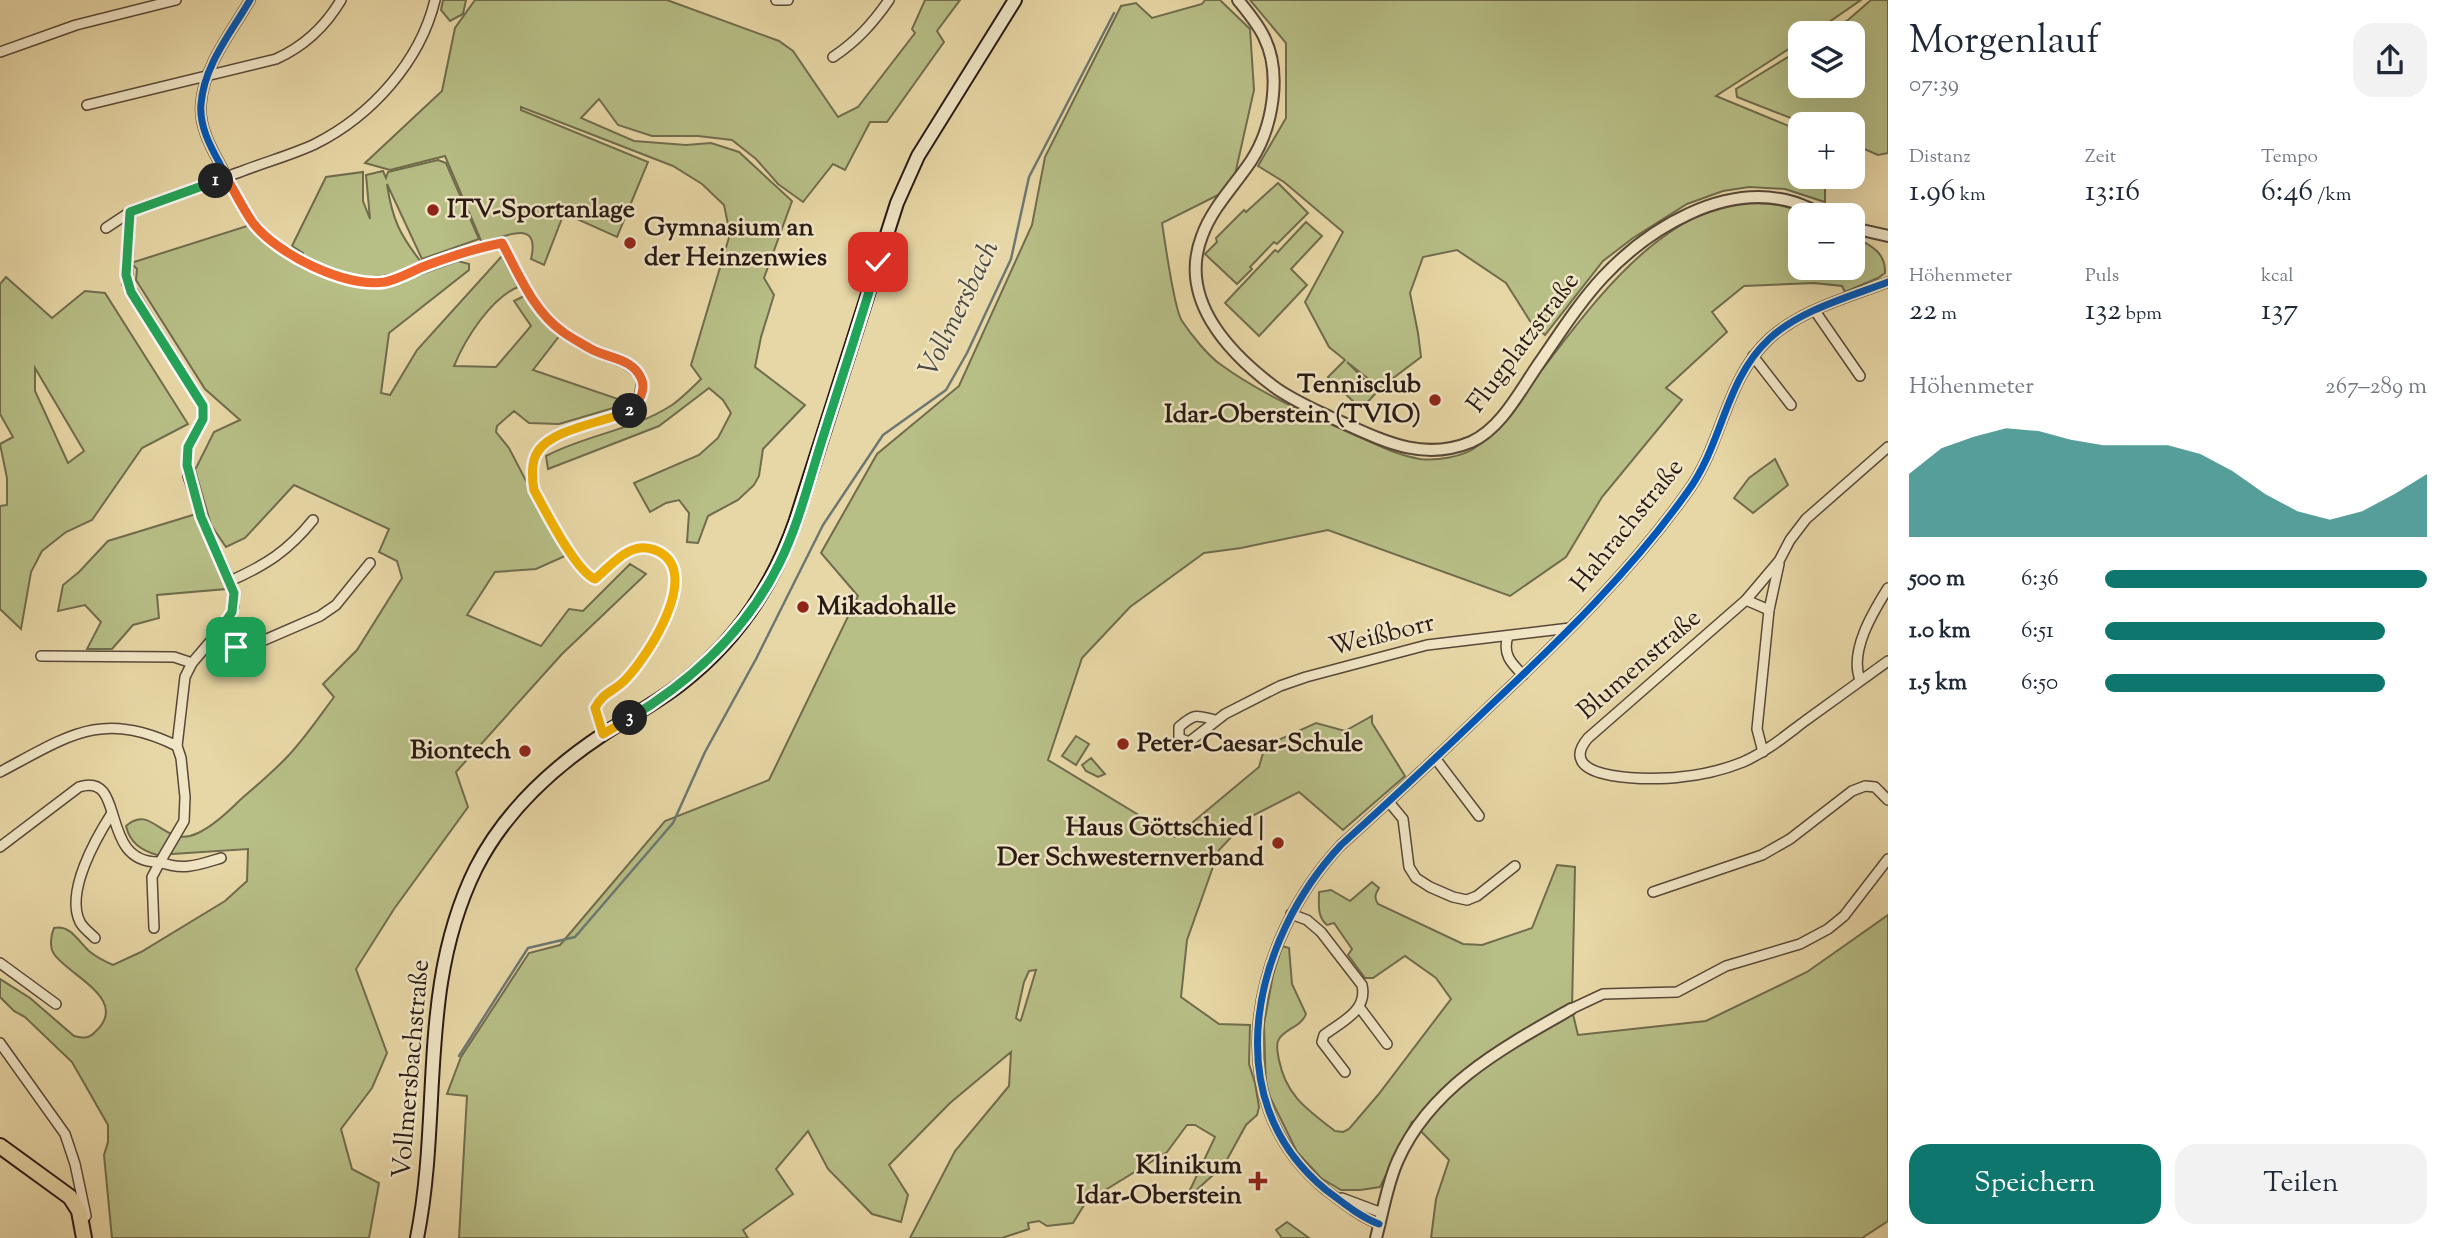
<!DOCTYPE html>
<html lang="de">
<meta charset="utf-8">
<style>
body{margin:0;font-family:"Sorts Mill Goudy",serif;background:#f2f2f3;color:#1f2937;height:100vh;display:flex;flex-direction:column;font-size:26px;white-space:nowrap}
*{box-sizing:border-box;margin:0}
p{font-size:23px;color:#747a83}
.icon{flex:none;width:38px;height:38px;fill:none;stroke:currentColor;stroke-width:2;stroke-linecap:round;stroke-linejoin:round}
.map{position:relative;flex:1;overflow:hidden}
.drawer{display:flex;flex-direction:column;background:#fff;width:560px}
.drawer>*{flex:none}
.controls{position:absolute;left:1788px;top:21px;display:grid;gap:14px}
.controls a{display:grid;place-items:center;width:77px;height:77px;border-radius:14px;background:#fff;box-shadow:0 7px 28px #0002;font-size:35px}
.pin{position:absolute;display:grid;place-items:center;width:60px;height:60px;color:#fff;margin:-30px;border-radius:14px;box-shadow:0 4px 10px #0006}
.km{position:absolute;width:35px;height:35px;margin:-18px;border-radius:50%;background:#222;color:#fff;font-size:19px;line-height:35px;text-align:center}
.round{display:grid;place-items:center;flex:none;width:74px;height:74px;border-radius:21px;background:#f2f2f3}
.overview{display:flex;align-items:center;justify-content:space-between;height:119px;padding:0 21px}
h1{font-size:38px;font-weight:600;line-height:52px}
.stats{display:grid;grid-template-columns:repeat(3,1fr);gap:10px;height:119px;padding:7px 21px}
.stats div{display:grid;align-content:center}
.stats b{font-size:30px;font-weight:600}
.stats small{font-size:19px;font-weight:400}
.stats p{font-size:19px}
.chart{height:196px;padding:14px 21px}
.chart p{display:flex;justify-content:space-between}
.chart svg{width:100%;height:126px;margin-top:7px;fill:#0f766e;opacity:.7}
.cta{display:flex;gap:14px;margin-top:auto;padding:14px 21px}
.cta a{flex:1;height:80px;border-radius:21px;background:#0f766e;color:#fff;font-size:28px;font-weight:600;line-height:80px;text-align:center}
.cta a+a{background:#f2f2f3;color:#1f2937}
ul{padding:0 21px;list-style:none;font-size:23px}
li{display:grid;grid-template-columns:112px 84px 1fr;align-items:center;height:52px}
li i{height:18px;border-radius:9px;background:#0f766e}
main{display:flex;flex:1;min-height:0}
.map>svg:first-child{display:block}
</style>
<main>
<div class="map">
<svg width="1888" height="1238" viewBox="0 0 1888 1238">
<rect width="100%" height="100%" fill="#e8d7a6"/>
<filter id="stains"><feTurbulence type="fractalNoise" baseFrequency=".00286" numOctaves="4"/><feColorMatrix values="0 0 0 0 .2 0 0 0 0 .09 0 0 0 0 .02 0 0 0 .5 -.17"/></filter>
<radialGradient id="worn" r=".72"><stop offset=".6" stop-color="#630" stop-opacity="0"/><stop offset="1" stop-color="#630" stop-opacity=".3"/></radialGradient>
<g fill="#b7be86" stroke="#706c4d" stroke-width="2" fill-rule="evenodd">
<path d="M443,0H466L463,14L450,21L441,10Z"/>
<path d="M475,0H667L779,41L793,51L838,117L858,107L915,33L912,29L925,0H960L937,31L944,42L887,122H870L845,170L833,164L803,202L778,184L756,159L732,140L698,136H652L618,125L599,99L581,118L634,141L686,145L711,143L739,152L792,201L764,278L774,295L761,337L755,367L805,405L763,449L759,476L754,485L738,500L708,516L698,543L687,542L689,513L679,500L666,503L650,512L634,483L699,455L718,438L731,413L723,400L709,388L659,426L548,469L546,456C585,435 634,430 672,405C682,398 692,388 701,379L691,365L730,234L724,205L702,184L673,166L521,107V110L648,162L617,237L564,213L544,265L531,259C541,217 504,237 482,243L445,156L390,170L365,163L442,91L455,28Z"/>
<path d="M1205,0H1220L1250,29L1254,90L1232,188L1162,223C1165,241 1174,310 1182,321C1190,333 1208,356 1220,364C1258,392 1303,412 1346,431C1369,441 1395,455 1420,459C1436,461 1463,457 1476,447C1503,429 1522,397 1541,371C1601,292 1694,162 1809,215H1801V268H1853V236C1870,245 1886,252 1885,273L1878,278L1845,292L1842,286L1814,283L1744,286L1712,312L1727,332L1666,388L1682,400L1602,497L1566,557L1510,596L1328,530L1241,548L1204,553L1130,607L1082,658L1048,760L1175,837L1259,767L1265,746L1316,723L1345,731L1372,716V723L1405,776L1343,830L1299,792L1250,817L1219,850L1187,940L1181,997L1219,1024L1250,1025L1249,1064L1255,1083L1259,1107L1257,1115L1246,1125L1224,1165L1191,1195L1190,1190L1215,1137L1195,1125H1187L1167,1152L1086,1202L1073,1223L1047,1226L1039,1221L1028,1223L1029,1229L1002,1238H910L955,1151L1009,1086L1011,1052L950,1103L889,1165L908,1195L901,1222L872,1214L828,1169L808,1131L776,1169L793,1194L743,1230L748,1238H459L467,1096L447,1094L461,1057L529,953L560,945L665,821L769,780L858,596L821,553L877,454L959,386L1032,225L1045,157L1121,6L1136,3L1152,18L1202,4ZM1036,970L1021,1020L1020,1021L1016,1018L1024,982L1029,971Z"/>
<path d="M1250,0H1861L1813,33H1801V41L1716,96L1801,131V177H1825V202L1785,189L1749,187L1723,191L1687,204L1633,238L1603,261L1545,335L1530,321L1506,283L1457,250L1423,257L1410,293L1418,333L1421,357L1380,388L1347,362L1377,392L1361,409L1328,377L1345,360L1329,347L1305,302L1343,232L1284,182L1258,166L1286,118V43Z"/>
<path d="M1871,0H1888V153L1878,155L1853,144V124H1806L1737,97L1736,89L1801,49V86H1853V33H1826L1848,20Z"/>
<path d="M438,160L446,163L479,239L422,259L387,184C392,219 400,235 421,262L403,273L411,278L458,261L469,264V270L389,333L381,393L390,395L417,350L502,256L518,287C491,298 465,339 454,366L496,367L531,326L514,301L524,296L560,335L533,370L618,399L620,406L559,424L529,423L514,411L497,426L496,432L509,448L565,556L536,569L495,572L467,615L541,646L569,609L583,611L630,564L646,574L562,654L456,772L468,807L394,909L356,969L387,1053L372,1088L341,1129L352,1169L379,1183L369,1238H112L104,1155L108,1142V1125L72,1062L25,1017L14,1011L0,997V979L30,998L74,1036C83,1038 88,1039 94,1033C132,1000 69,976 54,954C49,947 51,935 54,928C70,924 78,941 89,951C96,957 104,961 113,965L141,952L225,901L247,881L248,849L157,855C141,850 130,843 126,826C152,802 164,850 198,833C213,826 228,812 240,800C256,786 273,772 288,756C305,738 319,717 334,697L323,684L357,650L402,578L397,561L379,552L389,529L294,485L245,538L226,547L211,525L195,470L214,432L240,420L205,389L136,280L137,269L131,263L250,225L302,264L303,253L292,246L326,177L363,172V201L370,219L366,175L383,171L386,178L388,172Z"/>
<path d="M1278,183L1308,213L1277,244L1274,242L1250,267L1252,269L1237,284L1205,254L1217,242L1216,238L1244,210L1246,212Z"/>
<path d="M1306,222L1322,236L1291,269L1307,285L1259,336L1225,303L1275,250L1278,252Z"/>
<path d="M6,277L52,318L85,291L105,293L188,424L142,448L92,520L66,532L42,551L31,572L21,629L0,609V506L7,505V478L0,444L13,437L0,414V284ZM35,368L84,451L68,463L35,391Z"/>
<path d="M1775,459L1788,485L1753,513L1734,498L1749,478Z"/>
<path d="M196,514L226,589L157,595L159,618L133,625L112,649H87L101,622L85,605L58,611L63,585L79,572L108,541Z"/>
<path d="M1076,736L1089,744L1076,765L1062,756Z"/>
<path d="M1091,758L1105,774L1098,777L1086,771L1082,765Z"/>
<path d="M1557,865L1575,867L1572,1010L1578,1035L1706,1021L1807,972L1888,915V1221L1862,1238H1431L1436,1199L1449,1160L1412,1122L1380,1187L1360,1190H1341L1321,1178L1297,1152L1266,1089L1264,1024L1273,975L1282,946L1289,948L1292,984L1306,1014C1301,1027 1286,1028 1279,1039C1275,1045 1278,1054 1279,1060C1286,1096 1308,1110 1335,1131L1343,1132L1349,1129L1378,1095L1451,999L1436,978L1405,956L1373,978H1365L1348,955L1352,949L1334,923L1327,925C1317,917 1319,904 1319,892L1331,890L1350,901L1372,882L1379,888C1375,894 1374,898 1378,904L1463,944L1482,945L1532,928Z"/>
<path d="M1287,1222L1309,1238H1282L1276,1230Z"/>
</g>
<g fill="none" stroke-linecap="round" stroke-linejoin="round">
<path stroke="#6c7871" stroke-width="2.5" d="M459,1056L528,948L575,937L673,823L705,752L756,659L823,525L883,435L946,390L967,353L1011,259L1029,177L1114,13"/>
<defs>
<g id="minor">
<path d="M250,0C231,33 204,65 201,104C199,125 210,146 220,164C230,184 241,206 255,224C278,253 333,281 370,282C391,283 407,273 425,266C450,257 476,248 502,243C519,274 533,312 563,333C573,339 585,347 596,352C615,360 630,361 642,379L639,402L631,411C605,422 551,429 537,453C531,462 533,480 534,490C546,510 575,572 595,579C612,565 630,540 655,550C705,569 648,656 626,679C614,691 602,694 595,708L603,734"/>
<path d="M776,0H788"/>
<path d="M0,52L76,25L176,0"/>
<path d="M833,57C857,41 873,23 889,0"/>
<path d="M87,105L276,59C305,46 325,27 341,0"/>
<path d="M106,228L130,212C167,199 204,185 240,172C265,162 292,155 315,144C371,116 420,62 435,0"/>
<path d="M1815,311L1860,376"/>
<path d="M1753,356L1791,405"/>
<path d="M1888,447L1806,519L1790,540L1779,561L1746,600L1588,738C1550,783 1659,780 1680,777C1702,775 1723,770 1743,762C1766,752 1785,736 1805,721C1833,701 1860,681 1888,661"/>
<path d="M230,581C266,565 288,551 313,520"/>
<path d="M1746,600L1769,610"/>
<path d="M217,634L231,645L246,648L320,616L336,605L370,563"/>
<path d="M1508,636C1502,654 1511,663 1523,675"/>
<path d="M41,656L174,657L192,663"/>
<path d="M1860,680C1849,651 1873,612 1888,588"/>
<path d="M1215,720C1196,715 1195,713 1179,727V738L1189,742L1225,714L1280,686L1306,677L1427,645L1570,628"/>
<path d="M1763,752L1757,729L1769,610L1779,564"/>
<path d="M1435,758L1479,816"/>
<path d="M0,772C68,736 102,709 177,746"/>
<path d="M1389,802L1403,819L1409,867L1416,878L1430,887L1453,897L1467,900L1477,896L1515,866"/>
<path d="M0,847L79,787C128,771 97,864 160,862L184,821L185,797L181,758L177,746L185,677L192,663L227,622L234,606V593L230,581L208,533L188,476V447L203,419V406L127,283L130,212"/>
<path d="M1653,892L1762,855L1790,839L1852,791L1865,786L1875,787L1888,800"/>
<path d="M1291,914L1307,920L1321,932L1362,985C1368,1011 1341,1022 1324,1035L1322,1042L1345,1072"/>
<path d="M154,928L152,877L160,862C183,871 198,865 221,858"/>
<path d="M95,938C90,933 83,928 80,922C65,892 96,838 112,813"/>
<path d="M0,963L56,1004"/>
<path d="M1360,1008L1387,1044"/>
<path d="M1571,1009L1603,994L1677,992L1726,966L1800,944L1828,929L1844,916L1888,859"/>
<path d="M0,1043L65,1134L75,1164L86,1216"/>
<path d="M1342,1198L1382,1213"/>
<path d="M1379,1224C1360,1217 1342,1202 1326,1190C1214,1099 1254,938 1341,845C1392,799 1442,752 1492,704C1562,638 1632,570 1688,491C1723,443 1725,380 1769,339C1800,310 1849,297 1888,282"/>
</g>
<g id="tertiary">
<path d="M1238,0C1247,11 1258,24 1264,37C1282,73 1273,127 1251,161C1235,185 1212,208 1202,236C1178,298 1227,351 1273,386C1290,399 1313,409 1332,418C1378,438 1420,463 1471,442C1502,428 1521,389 1540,362C1560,333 1579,303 1603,277C1649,228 1724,182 1793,202C1804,205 1814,211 1824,215"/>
<path d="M1853,228L1888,236"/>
<path d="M1376,1238C1383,1212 1387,1184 1398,1160C1431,1086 1504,1047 1571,1009"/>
</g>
<path id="secondary" d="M417,1238C442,1113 417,987 476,868C504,813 551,769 602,735C629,717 657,703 682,683C736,641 774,584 796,520L897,203L918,156L1015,0"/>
<path id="primary" d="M0,1146L70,1197L79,1211L84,1238"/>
</defs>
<use href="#minor" stroke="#584838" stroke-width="12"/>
<use href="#tertiary" stroke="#584838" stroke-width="14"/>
<use href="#secondary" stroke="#281914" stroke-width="16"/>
<use href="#primary" stroke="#281914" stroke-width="18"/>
<use href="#minor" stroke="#f0e5c5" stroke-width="9"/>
<use href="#tertiary" stroke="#f0e5c5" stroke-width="10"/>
<use href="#secondary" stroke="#f0e5c5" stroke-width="12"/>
<use href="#primary" stroke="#e8d7a6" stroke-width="14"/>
<defs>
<g id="cycleway">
<path d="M250,0C231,33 204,65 201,104C199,125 210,146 220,164C230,184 241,206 255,224C278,253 333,281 370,282C391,283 407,273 425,266C450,257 476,248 502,243C519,274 533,312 563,333C573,339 585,347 596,352C615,360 630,361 642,379L639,402L631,411C605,422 551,429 537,453C531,462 533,480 534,490C546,510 575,572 595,579C612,565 630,540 655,550C705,569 648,656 626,679C614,691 602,694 595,708L603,734"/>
<path d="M1379,1224C1360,1217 1342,1202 1326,1190C1214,1099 1254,938 1341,845C1392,799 1442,752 1492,704C1562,638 1632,570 1688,491C1723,443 1725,380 1769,339C1800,310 1849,297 1888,282"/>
</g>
</defs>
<use href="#cycleway" stroke="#f0e5c5" stroke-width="11"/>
<use href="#cycleway" stroke="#0057b8" stroke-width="7"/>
</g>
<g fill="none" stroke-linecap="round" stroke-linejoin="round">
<defs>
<path id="split-1" d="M216,181L130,212L126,275L131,292L203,406V419L188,447L187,465L201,517L234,593L232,612L217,634L236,647"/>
<path id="split-2" d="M216,181L226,177C235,192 243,209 253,223C277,254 345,288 385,282C399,279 412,271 425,266C449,257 476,248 502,243C519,274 533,311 563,332C571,338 581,343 591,349C607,358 632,358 641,378C647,390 638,403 630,411"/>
<path id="split-3" d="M630,411C605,422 550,429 537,453C531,462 532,480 534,490C545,510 576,572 595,579C612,565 630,540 655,550C705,569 648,656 626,679C614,692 603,692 595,708L603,734L630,718"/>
<path id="split-4" d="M630,718C693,680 746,631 779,564C799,524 810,477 824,434C842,377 861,320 878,262"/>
</defs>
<use href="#split-1" stroke="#fff" stroke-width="14"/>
<use href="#split-2" stroke="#fff" stroke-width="14"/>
<use href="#split-3" stroke="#fff" stroke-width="14"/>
<use href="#split-4" stroke="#fff" stroke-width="14"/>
<use href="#split-1" stroke="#22a559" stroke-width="9"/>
<use href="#split-2" stroke="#f0652b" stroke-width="9"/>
<use href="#split-3" stroke="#f5b400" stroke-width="9"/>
<use href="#split-4" stroke="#22a559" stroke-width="9"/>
</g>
<g fill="#8f2418" stroke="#f0e5c5" stroke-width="2.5">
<circle cx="433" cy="210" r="7"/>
<circle cx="630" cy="243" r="7"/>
<circle cx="1435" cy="400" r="7"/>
<circle cx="803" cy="607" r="7"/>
<circle cx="1123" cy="744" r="7"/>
<circle cx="525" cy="751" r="7"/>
<circle cx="1278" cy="843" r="7"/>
<path d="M1254.5 1170.5h7v7h7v7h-7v7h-7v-7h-7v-7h7z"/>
</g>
<g text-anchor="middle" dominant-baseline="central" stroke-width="5" stroke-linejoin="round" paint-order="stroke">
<g font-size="26" font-weight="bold" fill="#281914" stroke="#f0e5c5" text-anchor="start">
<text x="447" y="210">ITV-Sportanlage</text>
<text x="644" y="228">Gymnasium an<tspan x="644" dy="30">der Heinzenwies</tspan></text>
<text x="1421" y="385" text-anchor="end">Tennisclub<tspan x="1421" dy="30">Idar-Oberstein (TVIO)</tspan></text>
<text x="817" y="607">Mikadohalle</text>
<text x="1137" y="744">Peter-Caesar-Schule</text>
<text x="511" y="751" text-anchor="end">Biontech</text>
<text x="1264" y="828" text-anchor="end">Haus Göttschied |<tspan x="1264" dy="30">Der Schwesternverband</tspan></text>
<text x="1242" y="1166" text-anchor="end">Klinikum<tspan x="1242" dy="30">Idar-Oberstein</tspan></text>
</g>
<g font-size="26" fill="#281914" stroke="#f0e5c5">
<text transform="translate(1524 343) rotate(-53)">Flugplatzstraße</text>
<text transform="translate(1628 526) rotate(-51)">Hahrachstraße</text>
<text transform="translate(1382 636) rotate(-14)">Weißborr</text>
<text transform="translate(1640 665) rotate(-41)">Blumenstraße</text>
<text transform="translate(412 1069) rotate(-85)">Vollmersbachstraße</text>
</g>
<g font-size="28" font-style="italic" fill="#4a4942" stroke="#f0e5c5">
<text transform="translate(960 309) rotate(-64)">Vollmersbach</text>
</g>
</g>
<rect width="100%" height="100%" filter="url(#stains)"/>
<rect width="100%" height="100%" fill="url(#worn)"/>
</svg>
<div class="controls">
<a><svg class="icon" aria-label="layers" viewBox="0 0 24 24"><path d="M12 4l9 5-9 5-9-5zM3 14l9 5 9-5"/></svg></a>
<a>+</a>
<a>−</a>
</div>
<div class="pin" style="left:236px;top:647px;background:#1e9e55"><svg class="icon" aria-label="arrive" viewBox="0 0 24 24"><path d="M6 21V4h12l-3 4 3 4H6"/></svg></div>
<div class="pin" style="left:878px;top:262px;background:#d93025"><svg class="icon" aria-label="check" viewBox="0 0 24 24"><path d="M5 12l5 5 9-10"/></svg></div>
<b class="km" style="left:216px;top:181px">1</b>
<b class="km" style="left:630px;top:411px">2</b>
<b class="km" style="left:630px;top:718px">3</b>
</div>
<section class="drawer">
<div class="overview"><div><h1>Morgenlauf</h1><p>07:39</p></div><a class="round"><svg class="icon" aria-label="share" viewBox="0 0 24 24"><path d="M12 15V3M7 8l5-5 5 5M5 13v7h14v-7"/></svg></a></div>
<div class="stats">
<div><p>Distanz</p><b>1.96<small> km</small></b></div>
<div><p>Zeit</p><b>13:16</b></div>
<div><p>Tempo</p><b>6:46<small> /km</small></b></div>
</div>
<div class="stats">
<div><p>Höhenmeter</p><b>22<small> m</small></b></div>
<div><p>Puls</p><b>132<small> bpm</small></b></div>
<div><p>kcal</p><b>137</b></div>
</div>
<div class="chart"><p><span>Höhenmeter</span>267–289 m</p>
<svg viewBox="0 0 160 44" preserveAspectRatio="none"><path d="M0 44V22L10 13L20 9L30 6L40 7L50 10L60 12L70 12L80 12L90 15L100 21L110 29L120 35L130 38L140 35L150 29L160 22V44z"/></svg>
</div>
<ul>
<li><b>500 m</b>6:36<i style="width:100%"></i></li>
<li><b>1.0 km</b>6:51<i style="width:87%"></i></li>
<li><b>1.5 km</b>6:50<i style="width:87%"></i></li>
</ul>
<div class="cta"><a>Speichern</a><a>Teilen</a></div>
</section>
</main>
